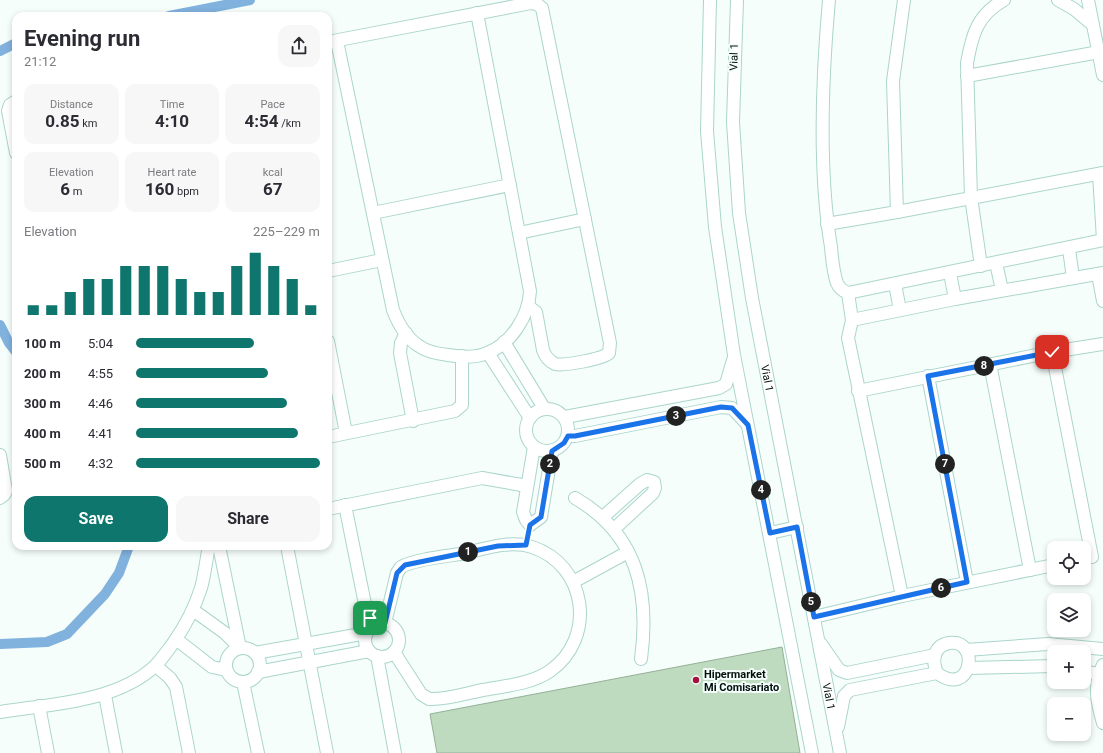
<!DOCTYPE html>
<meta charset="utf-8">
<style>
body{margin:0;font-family:Roboto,sans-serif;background:#f7f7f7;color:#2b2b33;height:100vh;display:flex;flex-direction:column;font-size:15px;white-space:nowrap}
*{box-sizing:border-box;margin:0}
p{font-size:13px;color:#7c7c81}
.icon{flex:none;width:22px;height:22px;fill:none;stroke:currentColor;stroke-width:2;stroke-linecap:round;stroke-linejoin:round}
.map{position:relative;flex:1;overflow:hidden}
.sheet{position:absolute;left:12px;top:12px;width:320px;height:538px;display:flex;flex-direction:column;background:#fff;border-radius:12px;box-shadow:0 2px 6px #0003}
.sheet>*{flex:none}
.fabs{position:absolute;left:1047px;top:541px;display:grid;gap:8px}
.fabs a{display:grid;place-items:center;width:44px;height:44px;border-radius:8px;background:#fff;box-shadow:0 2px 6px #0003;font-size:20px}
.pin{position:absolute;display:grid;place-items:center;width:34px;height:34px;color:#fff;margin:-17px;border-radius:8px;box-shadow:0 2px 6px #0006}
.km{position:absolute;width:20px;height:20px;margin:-10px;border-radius:50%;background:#222;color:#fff;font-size:11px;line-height:20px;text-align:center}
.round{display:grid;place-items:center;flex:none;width:42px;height:42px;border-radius:12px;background:#f7f7f7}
.overview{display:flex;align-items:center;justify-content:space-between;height:68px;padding:0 12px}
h1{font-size:22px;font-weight:700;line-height:30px}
.metrics{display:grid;grid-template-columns:repeat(3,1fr);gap:6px;height:68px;padding:4px 12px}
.metrics div{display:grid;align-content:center;border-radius:10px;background:#f7f7f7;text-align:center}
.metrics b{font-size:17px;font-weight:700}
.metrics small{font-size:11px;font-weight:400}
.metrics p{font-size:11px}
.chart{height:112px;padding:8px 12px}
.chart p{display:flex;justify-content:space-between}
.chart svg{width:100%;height:72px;margin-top:4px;stroke:#0f766e;stroke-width:6}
.action{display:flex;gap:8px;margin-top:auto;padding:8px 12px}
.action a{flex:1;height:46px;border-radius:12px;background:#0f766e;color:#fff;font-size:16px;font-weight:700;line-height:46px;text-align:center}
.action a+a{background:#f7f7f7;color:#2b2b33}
ul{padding:0 12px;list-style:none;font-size:13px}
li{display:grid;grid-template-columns:64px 48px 1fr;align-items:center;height:30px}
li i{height:10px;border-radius:5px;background:#0f766e}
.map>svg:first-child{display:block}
</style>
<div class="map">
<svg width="1103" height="753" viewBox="0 0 1103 753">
<rect width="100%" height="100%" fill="#f5fefb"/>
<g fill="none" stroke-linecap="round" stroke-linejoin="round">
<g stroke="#81b1dd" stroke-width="10">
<path d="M169,16L250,0"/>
<path d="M0,51L16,43"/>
<path d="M0,325L9,343L16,352"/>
<path d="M0,644L47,642L67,634L105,594L119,573L129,546"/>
</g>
</g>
<path fill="#bedabf" stroke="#95b097" d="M782,647L800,753H437L430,714Z"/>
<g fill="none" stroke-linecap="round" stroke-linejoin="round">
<defs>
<g id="minor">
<path d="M710,0L707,131L715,227L734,355L812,753"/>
<path id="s1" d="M737,0L733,122L739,213L752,298L840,753"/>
<path d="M829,0C822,78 818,169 831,247C832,258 833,272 837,283C839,288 843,291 848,293L852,320L848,338L902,596"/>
<path d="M1058,0L1074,9L1093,25"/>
<path d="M1088,0L1103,75"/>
<path d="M337,41L393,310C398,323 406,338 419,346C427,352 439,354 448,355C460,357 476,358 487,353C511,344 529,316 530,291L477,13"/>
<path d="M328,42L531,3L537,4L542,8L610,343L609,353C603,359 564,366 555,364C549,361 545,356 543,350L536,312L528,306"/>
<path d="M967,76L1099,52"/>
<path d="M16,101L10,105L8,111L16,153"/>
<path d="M1099,174L1103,240"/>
<path d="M897,212L1103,173"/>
<path d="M373,213L510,185"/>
<path d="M827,224L897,212L893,81L904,0"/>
<path d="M519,233L585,219"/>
<path d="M1069,249L1073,278"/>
<path d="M996,263L1002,290"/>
<path d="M981,266L971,197L967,63C972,35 977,15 1004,0"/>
<path d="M328,271L382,260"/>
<path d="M950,273L955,299"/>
<path d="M1098,274L1103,301"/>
<path d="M895,284L900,310"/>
<path d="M848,293L1103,240"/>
<path d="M852,320L955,299L1103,273"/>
<path d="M406,333L401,343L400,353L413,421"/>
<path d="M328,341L346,433"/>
<path d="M504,342L544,408"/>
<path d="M1052,352L1092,557"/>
<path d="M488,353L530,418"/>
<path d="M990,364L1030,570"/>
<path d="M928,376L967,582"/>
<path d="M858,391L1052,352L1103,344"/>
<circle cx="547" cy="430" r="21"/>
<path d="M565,417L719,388L726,384L733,360"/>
<path d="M568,436H575L721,407L732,408L747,424"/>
<path d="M328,437L455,411L462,405V356"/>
<path d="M0,455L6,491L4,495L0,498"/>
<path d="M575,498C637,534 650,591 641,659"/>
<path d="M345,505L366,609L374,625"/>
<path d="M328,509L482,478L527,486"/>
<path d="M603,517L640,484L647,480L654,482L655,488L653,493L614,529"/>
<path d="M530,525L541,517L552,451"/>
<path d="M530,525L526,520L523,512L534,447"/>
<path d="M770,533L797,527"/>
<path d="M219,546L240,648"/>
<path d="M287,546L327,753"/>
<path d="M573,582L628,552"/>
<path d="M193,610L225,633L240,648"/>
<path d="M814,617L902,596L1054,565"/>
<path d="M385,623L397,573L401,567C415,559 449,556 466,553C487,548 512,540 532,547C587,565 597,638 550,671C531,684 505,686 483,690C467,693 446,700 429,699L421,694L394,652"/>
<circle cx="382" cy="640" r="17"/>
<path d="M176,639L212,667L226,670"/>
<path d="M821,644L839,670L847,673L935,655"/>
<circle cx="243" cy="665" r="17"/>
<path d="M966,650L1048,644L1103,649"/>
<path d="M255,653L367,633"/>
<path d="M377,656L395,753"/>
<path d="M1103,665C1093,685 1097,703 1103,723"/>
<path d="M156,666L170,678L176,687L189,753"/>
<path d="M968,668L1054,666"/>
<path d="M1084,671L1098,674"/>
<path d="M258,672L369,651"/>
<path d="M243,682L258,753"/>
<path d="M105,695L116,753"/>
<path d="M39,706L48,753"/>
<path d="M0,712C50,704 117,702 155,666C162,659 168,650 174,642C185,626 195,607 201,588C205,574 206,560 209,546"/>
<path d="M838,727L844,696L850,690L937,673C972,699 981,638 949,643C933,646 932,661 937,673"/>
</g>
</defs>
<use href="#minor" stroke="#abd5cc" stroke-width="14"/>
<use href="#minor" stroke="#fff" stroke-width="12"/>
</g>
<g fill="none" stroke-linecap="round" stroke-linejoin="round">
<defs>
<path id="route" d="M370,618L374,625L385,623L397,573L405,565L498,546L526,545L530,525L541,517L552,451L564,443L568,436H575L721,407L732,408L748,425L770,533L797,527L814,617L967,582L928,376L1052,352"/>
</defs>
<use href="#route" stroke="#fff" stroke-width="8"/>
<use href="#route" stroke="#1a73e8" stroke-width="5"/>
</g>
<circle fill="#a70f3d" stroke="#f5fefb" stroke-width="1.5" cx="696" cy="680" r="4"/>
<g text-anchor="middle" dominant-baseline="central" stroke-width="4" stroke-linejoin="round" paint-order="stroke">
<g font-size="11" fill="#02100d" stroke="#f5fefb">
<text transform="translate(734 57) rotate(-89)">Vial 1</text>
<text stroke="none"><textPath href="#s1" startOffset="381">Vial 1</textPath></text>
<text stroke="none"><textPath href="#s1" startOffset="705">Vial 1</textPath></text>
</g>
<g font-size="11" font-weight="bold" fill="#02100d" stroke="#f5fefb" text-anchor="start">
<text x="704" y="674">Hipermarket<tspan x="704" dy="13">Mi Comisariato</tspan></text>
</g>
</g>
</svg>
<div class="fabs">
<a><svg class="icon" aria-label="locate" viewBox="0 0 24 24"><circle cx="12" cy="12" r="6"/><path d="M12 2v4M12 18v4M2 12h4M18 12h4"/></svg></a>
<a><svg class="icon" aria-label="layers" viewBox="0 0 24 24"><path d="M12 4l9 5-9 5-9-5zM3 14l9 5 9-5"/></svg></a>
<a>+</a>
<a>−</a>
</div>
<div class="pin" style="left:370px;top:618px;background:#1e9e55"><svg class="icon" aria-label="arrive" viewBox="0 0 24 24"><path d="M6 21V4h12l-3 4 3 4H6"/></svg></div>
<div class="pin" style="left:1052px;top:352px;background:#d93025"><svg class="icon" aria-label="check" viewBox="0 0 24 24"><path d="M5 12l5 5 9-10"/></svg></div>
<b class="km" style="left:468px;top:552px">1</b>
<b class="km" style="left:550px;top:464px">2</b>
<b class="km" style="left:676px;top:416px">3</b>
<b class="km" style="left:761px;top:490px">4</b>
<b class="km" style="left:811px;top:602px">5</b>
<b class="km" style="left:941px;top:588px">6</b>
<b class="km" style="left:945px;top:464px">7</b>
<b class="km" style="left:984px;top:366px">8</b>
<section class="sheet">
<div class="overview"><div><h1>Evening run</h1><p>21:12</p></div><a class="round"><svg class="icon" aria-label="share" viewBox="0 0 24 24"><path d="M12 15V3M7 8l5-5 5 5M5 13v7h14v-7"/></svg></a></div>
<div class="metrics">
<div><p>Distance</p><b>0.85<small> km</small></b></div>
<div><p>Time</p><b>4:10</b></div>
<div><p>Pace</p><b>4:54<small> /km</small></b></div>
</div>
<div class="metrics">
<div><p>Elevation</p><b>6<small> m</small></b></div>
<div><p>Heart rate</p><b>160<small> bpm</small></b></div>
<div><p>kcal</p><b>67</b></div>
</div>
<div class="chart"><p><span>Elevation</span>225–229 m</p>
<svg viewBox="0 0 160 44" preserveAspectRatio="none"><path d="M5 44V38M15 44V38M25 44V30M35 44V22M45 44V22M55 44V14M65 44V14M75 44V14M85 44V22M95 44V30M105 44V30M115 44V14M125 44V6M135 44V14M145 44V22M155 44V38"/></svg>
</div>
<ul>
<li><b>100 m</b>5:04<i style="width:64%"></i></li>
<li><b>200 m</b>4:55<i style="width:72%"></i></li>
<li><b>300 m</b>4:46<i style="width:82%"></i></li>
<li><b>400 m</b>4:41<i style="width:88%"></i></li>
<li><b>500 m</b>4:32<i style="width:100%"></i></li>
</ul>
<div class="action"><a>Save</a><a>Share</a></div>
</section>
</div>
